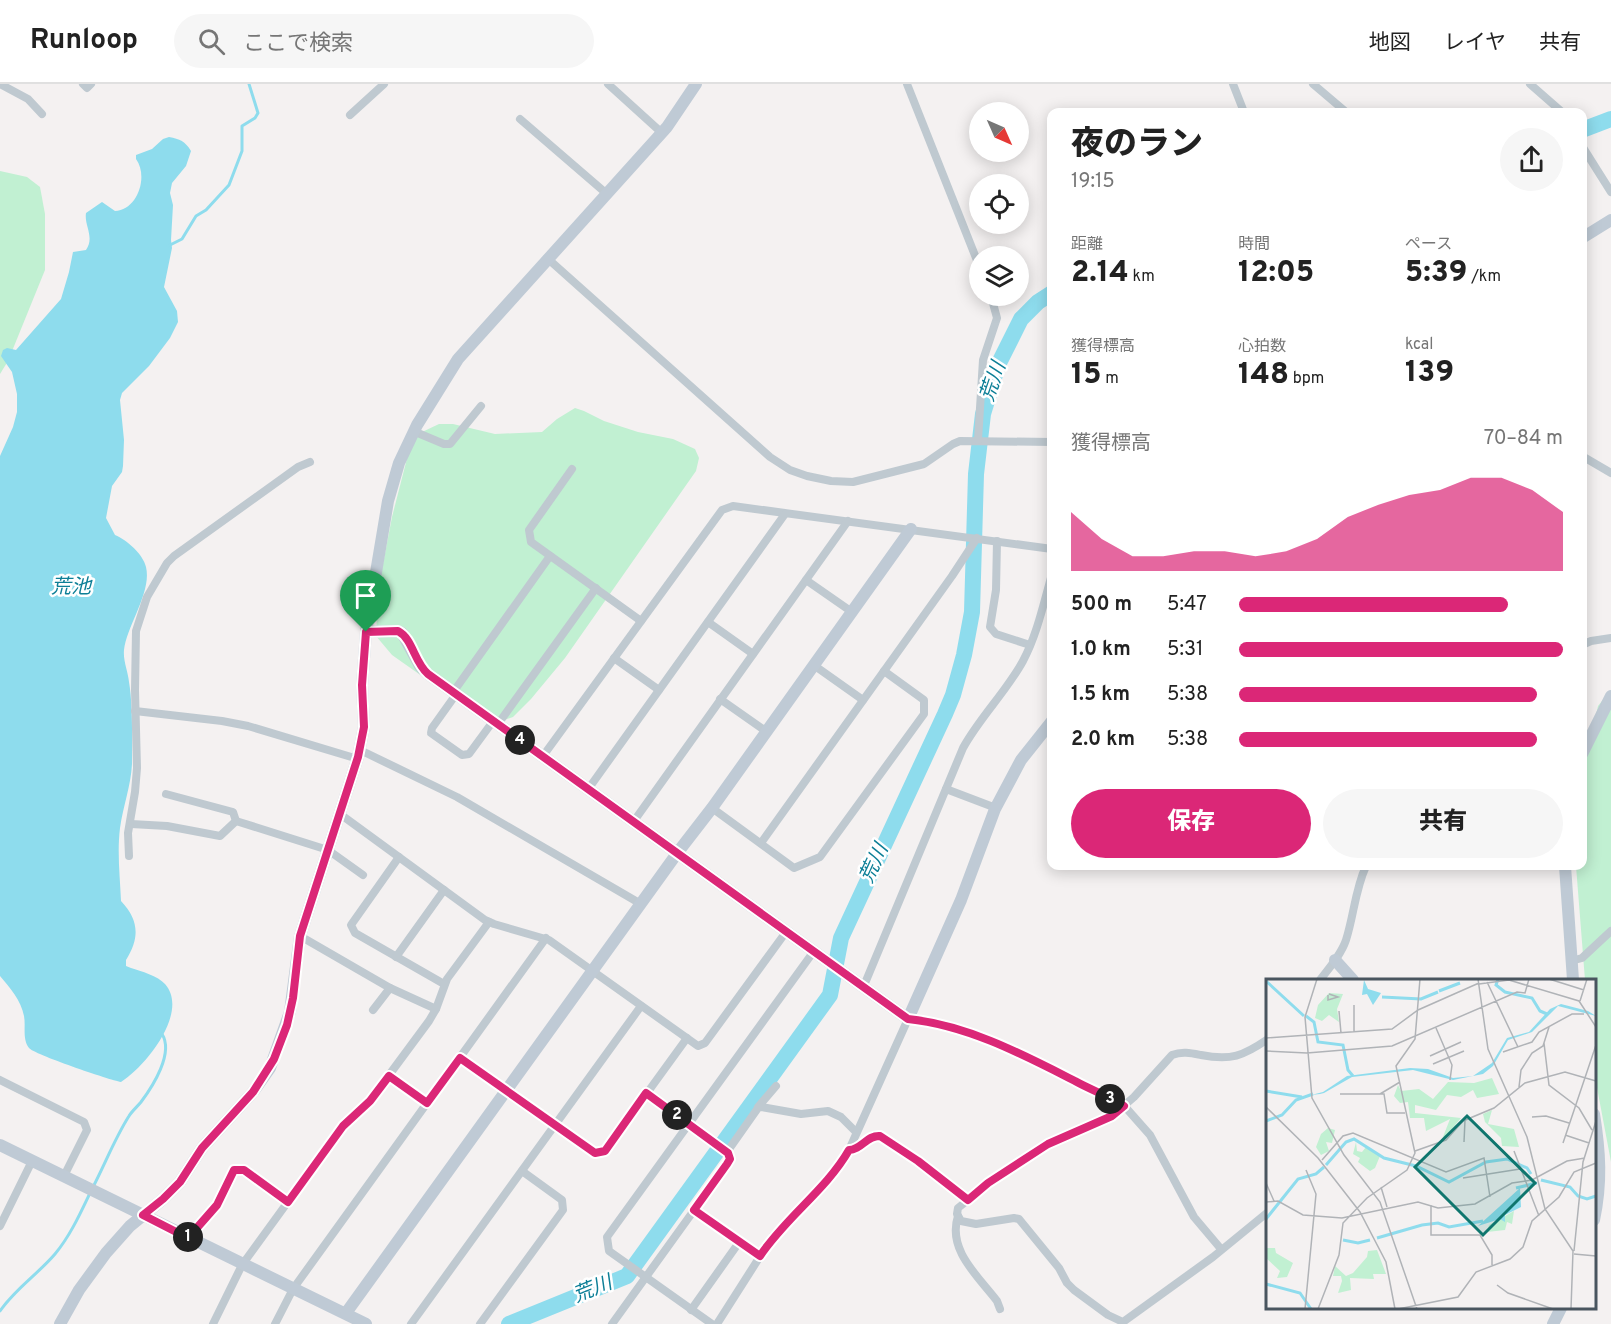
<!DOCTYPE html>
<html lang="ja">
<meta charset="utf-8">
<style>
body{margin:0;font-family:Overpass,"Noto Sans JP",sans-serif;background:#f6f6f6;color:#222;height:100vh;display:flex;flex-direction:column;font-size:22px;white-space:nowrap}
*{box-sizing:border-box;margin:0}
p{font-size:20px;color:#767676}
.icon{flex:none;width:33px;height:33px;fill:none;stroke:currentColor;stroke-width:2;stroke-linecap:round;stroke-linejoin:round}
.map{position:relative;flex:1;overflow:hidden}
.side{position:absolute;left:1047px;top:24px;width:540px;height:762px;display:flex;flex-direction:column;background:#fff;border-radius:12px;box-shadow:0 3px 15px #0003}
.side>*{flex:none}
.needle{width:39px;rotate:135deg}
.fabs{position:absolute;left:969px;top:18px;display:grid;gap:12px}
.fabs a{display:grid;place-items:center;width:60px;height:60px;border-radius:50%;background:#fff;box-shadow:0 3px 15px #0003;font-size:30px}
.pin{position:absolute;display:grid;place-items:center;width:51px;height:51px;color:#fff;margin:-62px -26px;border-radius:50% 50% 50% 0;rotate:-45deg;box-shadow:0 0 6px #0007}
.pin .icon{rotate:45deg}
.km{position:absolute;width:30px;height:30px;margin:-15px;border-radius:50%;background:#222;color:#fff;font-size:16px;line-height:30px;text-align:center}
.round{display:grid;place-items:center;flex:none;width:63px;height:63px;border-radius:32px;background:#f6f6f6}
.overview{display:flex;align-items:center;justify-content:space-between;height:102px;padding:0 24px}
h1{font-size:33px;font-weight:800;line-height:45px}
.stats{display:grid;grid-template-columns:repeat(3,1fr);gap:9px;height:102px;padding:6px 24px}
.stats div{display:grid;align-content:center}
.stats b{font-size:30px;font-weight:800}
.stats small{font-size:16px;font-weight:400}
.stats p{font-size:16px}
.chart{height:168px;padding:12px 24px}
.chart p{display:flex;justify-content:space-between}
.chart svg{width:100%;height:108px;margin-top:6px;fill:#db2777;opacity:.7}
.button{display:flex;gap:12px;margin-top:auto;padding:12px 24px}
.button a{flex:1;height:69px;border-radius:36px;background:#db2777;color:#fff;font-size:24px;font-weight:800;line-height:69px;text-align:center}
.button a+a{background:#f6f6f6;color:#222}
ul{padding:0 24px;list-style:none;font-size:20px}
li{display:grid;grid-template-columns:96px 72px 1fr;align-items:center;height:45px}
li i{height:15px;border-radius:8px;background:#db2777}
header{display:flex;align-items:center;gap:36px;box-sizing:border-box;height:84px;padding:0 30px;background:#fff;border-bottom:2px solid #e0e0e0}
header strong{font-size:28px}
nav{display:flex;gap:33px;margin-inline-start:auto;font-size:21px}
.search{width:420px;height:54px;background:#f6f6f6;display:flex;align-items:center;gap:15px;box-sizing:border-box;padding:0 21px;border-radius:33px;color:#767676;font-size:22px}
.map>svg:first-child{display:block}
</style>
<header>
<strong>Runloop</strong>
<div class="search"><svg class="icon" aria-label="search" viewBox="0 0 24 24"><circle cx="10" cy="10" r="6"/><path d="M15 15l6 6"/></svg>ここで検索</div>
<nav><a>地図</a><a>レイヤ</a><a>共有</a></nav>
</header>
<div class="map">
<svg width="1611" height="1240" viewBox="0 0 1611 1240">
<rect width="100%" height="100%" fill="#f4f1f1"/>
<g fill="#c1f0d2">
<path d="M0,87L27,93L40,103L45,130V186L8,277L0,290Z"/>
<path d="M575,324L584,327L604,337L638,348L673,355L695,365L699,374L696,387L565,574L531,615L513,633L498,638L480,633L392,571L376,552L378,506L392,433L412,355L420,349L439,340H453L495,350L542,348L557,335Z"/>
<path d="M1611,606V1078L1595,993L1594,896H1585L1576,782H1582L1583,691L1598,622Z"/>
</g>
<path fill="#8edced" d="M169,53C180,55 185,57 191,67L186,82L172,99L170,109L173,121L171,156L172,164L164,203L177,227L178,238L170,254L149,282L122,309L120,316L124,356L123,382L122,388L112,402L106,434L115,451C127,456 143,470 146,483C152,508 127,541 124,566C123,577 128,587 129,598C133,621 132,657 132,680C131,701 123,723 120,744C117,768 120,793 121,817C139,836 140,854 126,876V882L131,884C141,887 158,892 165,900C190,928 145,983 121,998C110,996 33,970 29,964C22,955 26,942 24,932C21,916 10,904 0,892V372L13,343L17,328V310L12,288L1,272L3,266L7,264L16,266L61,215L69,188L73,168L86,166C95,153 84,142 86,129L102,118L115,127C137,126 149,93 136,75V71L152,65L163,55Z"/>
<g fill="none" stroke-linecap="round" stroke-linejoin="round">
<g stroke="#8edced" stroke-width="3">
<path d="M168,162L182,155L196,132L206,126L229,101L242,67V42L255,34L258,29L249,0"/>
<path d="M93,1103C105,1080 115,1054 129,1032C132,1027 137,1023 141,1018C153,1002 174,969 162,950"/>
<path d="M0,1227C15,1205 38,1190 55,1170C70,1152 80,1130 90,1109"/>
</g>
<g stroke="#8edced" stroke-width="16">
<path d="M1582,46L1611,35"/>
<path d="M509,1240L627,1192L830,911L841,854L945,630L953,611L964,571L972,528L976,390L983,330L998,281L1021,235L1038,218L1052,209"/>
</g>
<g stroke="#bfc9d0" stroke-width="8">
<path d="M0,0L28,15L42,30"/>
<path d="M83,0L87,4L91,0"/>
<path d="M608,0L662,49"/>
<path d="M907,0L980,184"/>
<path d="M1233,0L1244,28"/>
<path d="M1313,0L1346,28"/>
<path d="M1530,0L1562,28"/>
<path d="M350,31L384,0"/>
<path d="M520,35L607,110"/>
<path d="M1582,62L1611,108"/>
<path d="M547,174L770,373L790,386L807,392L831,397L853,398L924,380L953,360L960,357L1052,358"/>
<path d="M413,347L444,360H450L481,322"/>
<path d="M978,356L983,276L997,234L991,212"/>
<path d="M1582,372L1611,389"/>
<path d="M572,385L529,446L531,458L641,537"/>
<path d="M997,457L996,506L990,543L996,550L1030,561"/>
<path d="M806,496L852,528"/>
<path d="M708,538L753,570"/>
<path d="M1582,561L1591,557L1611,554"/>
<path d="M614,574L659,606"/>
<path d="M815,582L863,616"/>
<path d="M454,607L550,472"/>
<path d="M457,609L432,644L431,649L462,671L469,670L494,636"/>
<path d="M720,615L767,648"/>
<path d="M135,627L222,637L248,642L358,675"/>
<path d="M498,640L596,504"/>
<path d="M360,666L457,713L641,820"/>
<path d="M543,672L722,426L733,422L1052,465"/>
<path d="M589,704L785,430"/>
<path d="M946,705L996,724"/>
<path d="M166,710L233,728L236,737"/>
<path d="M712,724L794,784L820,773L924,630V616L884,587"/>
<path d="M340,730L485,836L494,840L549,856L698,962L705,959L786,848"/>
<path d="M236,737L328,766L363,791"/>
<path d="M634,737L848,437"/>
<path d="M131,740L167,742L220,752L236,737"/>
<path d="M761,759L952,492L977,454"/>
<path d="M129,772L128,749L135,708L137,684L135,606L136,547L147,513L167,479L174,472L298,383L310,378"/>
<path d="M399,773L351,841L355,849L444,900"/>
<path d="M300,852L390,904L436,925"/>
<path d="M396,873L444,806"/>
<path d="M1571,877L1582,874L1611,847"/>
<path d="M1320,896C1329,884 1341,871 1346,856C1354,831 1355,806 1366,782"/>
<path d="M863,904L963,664C980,633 1006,608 1023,577C1037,551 1044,518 1052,490"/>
<path d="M373,926L390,904"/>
<path d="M460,974L595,1069L605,1067L687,954"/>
<path d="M389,992L427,1019"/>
<path d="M0,996L84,1038L87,1046L64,1092"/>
<path d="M758,1023L776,1002"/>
<path d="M849,1066C861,1066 867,1051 880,1052L918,1077L968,1116L988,1099L1055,1056L1112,1032L1134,1013L1172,971C1182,967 1191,969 1201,971C1231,977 1243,972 1268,955"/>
<path d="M727,1068L758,1024L761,1023L801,1030L828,1027L841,1033L856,1048"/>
<path d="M968,1116L958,1124L957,1130L961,1137L976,1140L1014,1134L1019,1135L1059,1184L1067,1199L1074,1206L1108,1231L1123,1238L1213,1173L1268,1128"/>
<path d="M694,1126L760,1172"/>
<path d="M958,1132C947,1166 978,1192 997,1217L1000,1225"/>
<path d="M0,1142L32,1077"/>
<path d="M188,1153L217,1121L234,1086H244L288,1118"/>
<path d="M691,1226L740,1157"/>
<path d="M213,1240L242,1181L343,1042L375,1010L429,937L436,925L447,895L489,838"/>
<path d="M275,1240L293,1205L546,854"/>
<path d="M411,1240L641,922"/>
<path d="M480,1240L563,1126L562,1116L522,1087"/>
<path d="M612,1240L731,1075L726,1066L646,1009"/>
<path d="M712,1240L609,1167L607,1153L814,867"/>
<path d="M717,1240L773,1152L834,1089L849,1066L908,935L923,936L974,950L1041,980L1127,1025L1150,1051L1194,1133L1221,1165"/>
</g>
<g stroke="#bfcad5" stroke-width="12">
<path d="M1582,154L1611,136"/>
<path d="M366,548L398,547L402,549L420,582L428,590L908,935L961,816L995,725L1021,676L1052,637"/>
<path d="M1582,670L1611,612"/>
<path d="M1565,782L1573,896"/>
<path d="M1335,876L1353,896"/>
<path d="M1594,1030C1600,1068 1602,1098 1594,1136"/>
<path d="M0,1061L366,1240"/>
<path d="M346,1229L678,768L712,724L911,445"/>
<path d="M60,1240L79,1206L106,1169L130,1142L163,1115L180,1098L202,1064L253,1008L270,984L290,928L300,852L358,673L364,643L362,601L366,548L388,417L399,379L417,341L458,275L667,43L696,0"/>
<path d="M1553,1240L1561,1224"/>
</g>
</g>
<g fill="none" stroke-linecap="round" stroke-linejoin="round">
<defs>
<path id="route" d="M398,547C413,555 414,578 428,590L908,935C967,941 1022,970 1075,997C1091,1006 1109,1012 1124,1022L1112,1032L1048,1060L988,1099L968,1116L918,1077L880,1052C867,1051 861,1066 849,1066C826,1106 786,1133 760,1172L694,1126L727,1080L730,1075L728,1069L646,1009L605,1067L595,1069L460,974L427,1019L389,992L370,1017L343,1042L288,1118L244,1086H234L217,1121L188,1154L143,1131L163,1115L180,1098L202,1064L253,1008L274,975L287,941L293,914L300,852L358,673L364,643L362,601L366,548Z"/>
</defs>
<use href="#route" stroke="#fff" stroke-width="12"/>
<use href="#route" stroke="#db2777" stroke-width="8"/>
</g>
<g text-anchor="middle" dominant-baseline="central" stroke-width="5" stroke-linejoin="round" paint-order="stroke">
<g font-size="20" font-style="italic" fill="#0d7f97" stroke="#fff">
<text transform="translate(994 298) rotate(-71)">荒川</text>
<text x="71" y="504">荒池</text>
<text transform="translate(875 780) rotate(-65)">荒川</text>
<text transform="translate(593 1206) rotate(-22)">荒川</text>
</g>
</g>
<g transform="translate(1266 895)">
<rect width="330" height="330" fill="#f4f1f1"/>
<path d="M63,14L77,15L71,30L73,43L63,36L56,42L49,39L52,26ZM226,99L233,115L211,119L207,111L195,118L181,116L170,131L149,126V134L195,139L175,163L184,140L160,152L158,139H144L142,123L134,124L128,117L132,106L135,112L153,110L167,120L182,103L208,104ZM226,131L222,145L248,150L253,168L236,167L235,159L219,143L217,135ZM62,149L69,151L66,164L60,163L63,172L55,176L50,168L55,155ZM90,163L91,172L96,173L100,168L114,177L109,189L104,192L92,183L94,179L87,175ZM248,232L246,245L241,243L239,251L221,253L223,246ZM0,269H9L10,274L27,284L21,298L11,299L14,292L0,279ZM111,271L120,295H107L108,300L84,299L85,311L72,314L76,302L75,297H67L69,287L80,297L87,294L101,278L102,272Z" fill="#c1f0d2"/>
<path d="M98,1L102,10L115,14L107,26L101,15L96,16ZM295,25L322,32L330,37L292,27L266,53L242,61L227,87L217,95L187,101L147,91L86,98L58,114L54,115L45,116L57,113L81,97L144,89L162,90L187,99L207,97L226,84L241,59L263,53L284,30ZM254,209L255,228L239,236V243L234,240L212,247Z" fill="#8edced"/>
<path fill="none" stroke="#8edced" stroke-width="3" d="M232,0L230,6L239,13L266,19L274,32L281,35M0,2L38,37M173,12L194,4M116,18L155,20L172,13M40,37L48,43L52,63L77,66L82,91L87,97M0,112L36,118M0,142L16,136L30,121L47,115M60,186L80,163L88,160L118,179L150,187L183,203L220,183L241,180L261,189L265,195M275,201L304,208L312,217L321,220L330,217M250,209L271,204M0,240L32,200L50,195L58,188M111,259L156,246L172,244L183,248L217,242M77,261L92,264L104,261M0,305L34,314L45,330"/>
<path fill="none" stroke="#b0b3b7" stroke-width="1.5" d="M51,0L39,38L46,119L78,176L114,223L151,330M212,0L222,70L261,158L279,230L307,272L305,330M283,0L318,11M221,3L252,68M213,5L243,1L313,22L330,48M62,16V21L72,18L63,15M314,22L321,0M88,26V53M73,32L75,54M170,49L186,86L184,101M0,59L126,50L152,31L213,4M278,64L283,106L313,129L326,151M0,72L41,74L126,67L251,13L259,14L263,0M237,73L266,63L273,53L306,35H318M164,77L195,63M167,85L198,72M253,108L255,91L266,74L277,67L283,48M74,115H118L121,134H139M114,115L134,103M0,128L52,179L94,233L120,283L129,330M266,138L280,137L303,144M299,156L323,164M198,163L199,141M297,164L330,66M149,172L180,161L197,142L228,129L259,104L299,93L330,102M248,172L273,237M56,181L77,157L87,154L180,193L218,179L224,218M197,199L254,190M0,204L8,222M115,208L121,228M0,223L12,222L37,236L76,239L152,223L172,229L209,225L246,204L266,201L301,182L319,179M165,226V256H214L226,276V286M308,272L317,183L330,142M308,275L330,277M231,306L242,314L287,330M39,330L50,215L40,191M52,330L73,276L77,244L101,219L141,191L149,174L130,87L149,60L154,0M132,330L192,318L210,293L244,280L257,268L266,242L293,218L308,193L330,184"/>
<path fill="#0f766e" fill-opacity="0.15" stroke="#0f766e" stroke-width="3" d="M201,137L269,204L217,256L149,188Z"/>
<rect width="330" height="330" fill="none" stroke="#49555f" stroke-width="3"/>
</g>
</svg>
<div class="fabs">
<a><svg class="needle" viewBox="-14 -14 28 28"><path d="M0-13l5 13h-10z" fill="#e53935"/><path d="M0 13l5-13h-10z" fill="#767676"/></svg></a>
<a><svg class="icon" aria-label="locate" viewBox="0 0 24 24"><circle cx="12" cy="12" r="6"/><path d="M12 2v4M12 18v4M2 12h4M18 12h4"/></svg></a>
<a><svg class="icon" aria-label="layers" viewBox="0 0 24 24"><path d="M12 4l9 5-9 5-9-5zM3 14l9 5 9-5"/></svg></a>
</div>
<div class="pin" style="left:366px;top:548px;background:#1e9e55"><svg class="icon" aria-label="arrive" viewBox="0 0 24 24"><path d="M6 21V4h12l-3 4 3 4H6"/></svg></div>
<b class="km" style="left:188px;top:1153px">1</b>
<b class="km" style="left:677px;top:1031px">2</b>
<b class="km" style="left:1110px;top:1015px">3</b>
<b class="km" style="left:520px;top:656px">4</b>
<section class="side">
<div class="overview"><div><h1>夜のラン</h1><p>19:15</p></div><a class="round"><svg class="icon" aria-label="share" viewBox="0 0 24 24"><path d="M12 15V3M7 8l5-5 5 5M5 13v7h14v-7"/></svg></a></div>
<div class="stats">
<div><p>距離</p><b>2.14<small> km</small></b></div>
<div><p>時間</p><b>12:05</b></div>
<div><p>ペース</p><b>5:39<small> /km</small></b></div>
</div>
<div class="stats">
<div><p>獲得標高</p><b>15<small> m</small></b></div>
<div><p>心拍数</p><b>148<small> bpm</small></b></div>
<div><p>kcal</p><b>139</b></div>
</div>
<div class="chart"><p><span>獲得標高</span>70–84 m</p>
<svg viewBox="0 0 160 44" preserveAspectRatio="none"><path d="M0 44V20L10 31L20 38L30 38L40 36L50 36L60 38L70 36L80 31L90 22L100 17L110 13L120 11L130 6L140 6L150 11L160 20V44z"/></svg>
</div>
<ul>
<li><b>500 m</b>5:47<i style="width:83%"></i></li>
<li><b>1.0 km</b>5:31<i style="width:100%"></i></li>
<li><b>1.5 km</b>5:38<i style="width:92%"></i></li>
<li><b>2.0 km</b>5:38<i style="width:92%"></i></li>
</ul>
<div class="button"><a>保存</a><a>共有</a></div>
</section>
</div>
